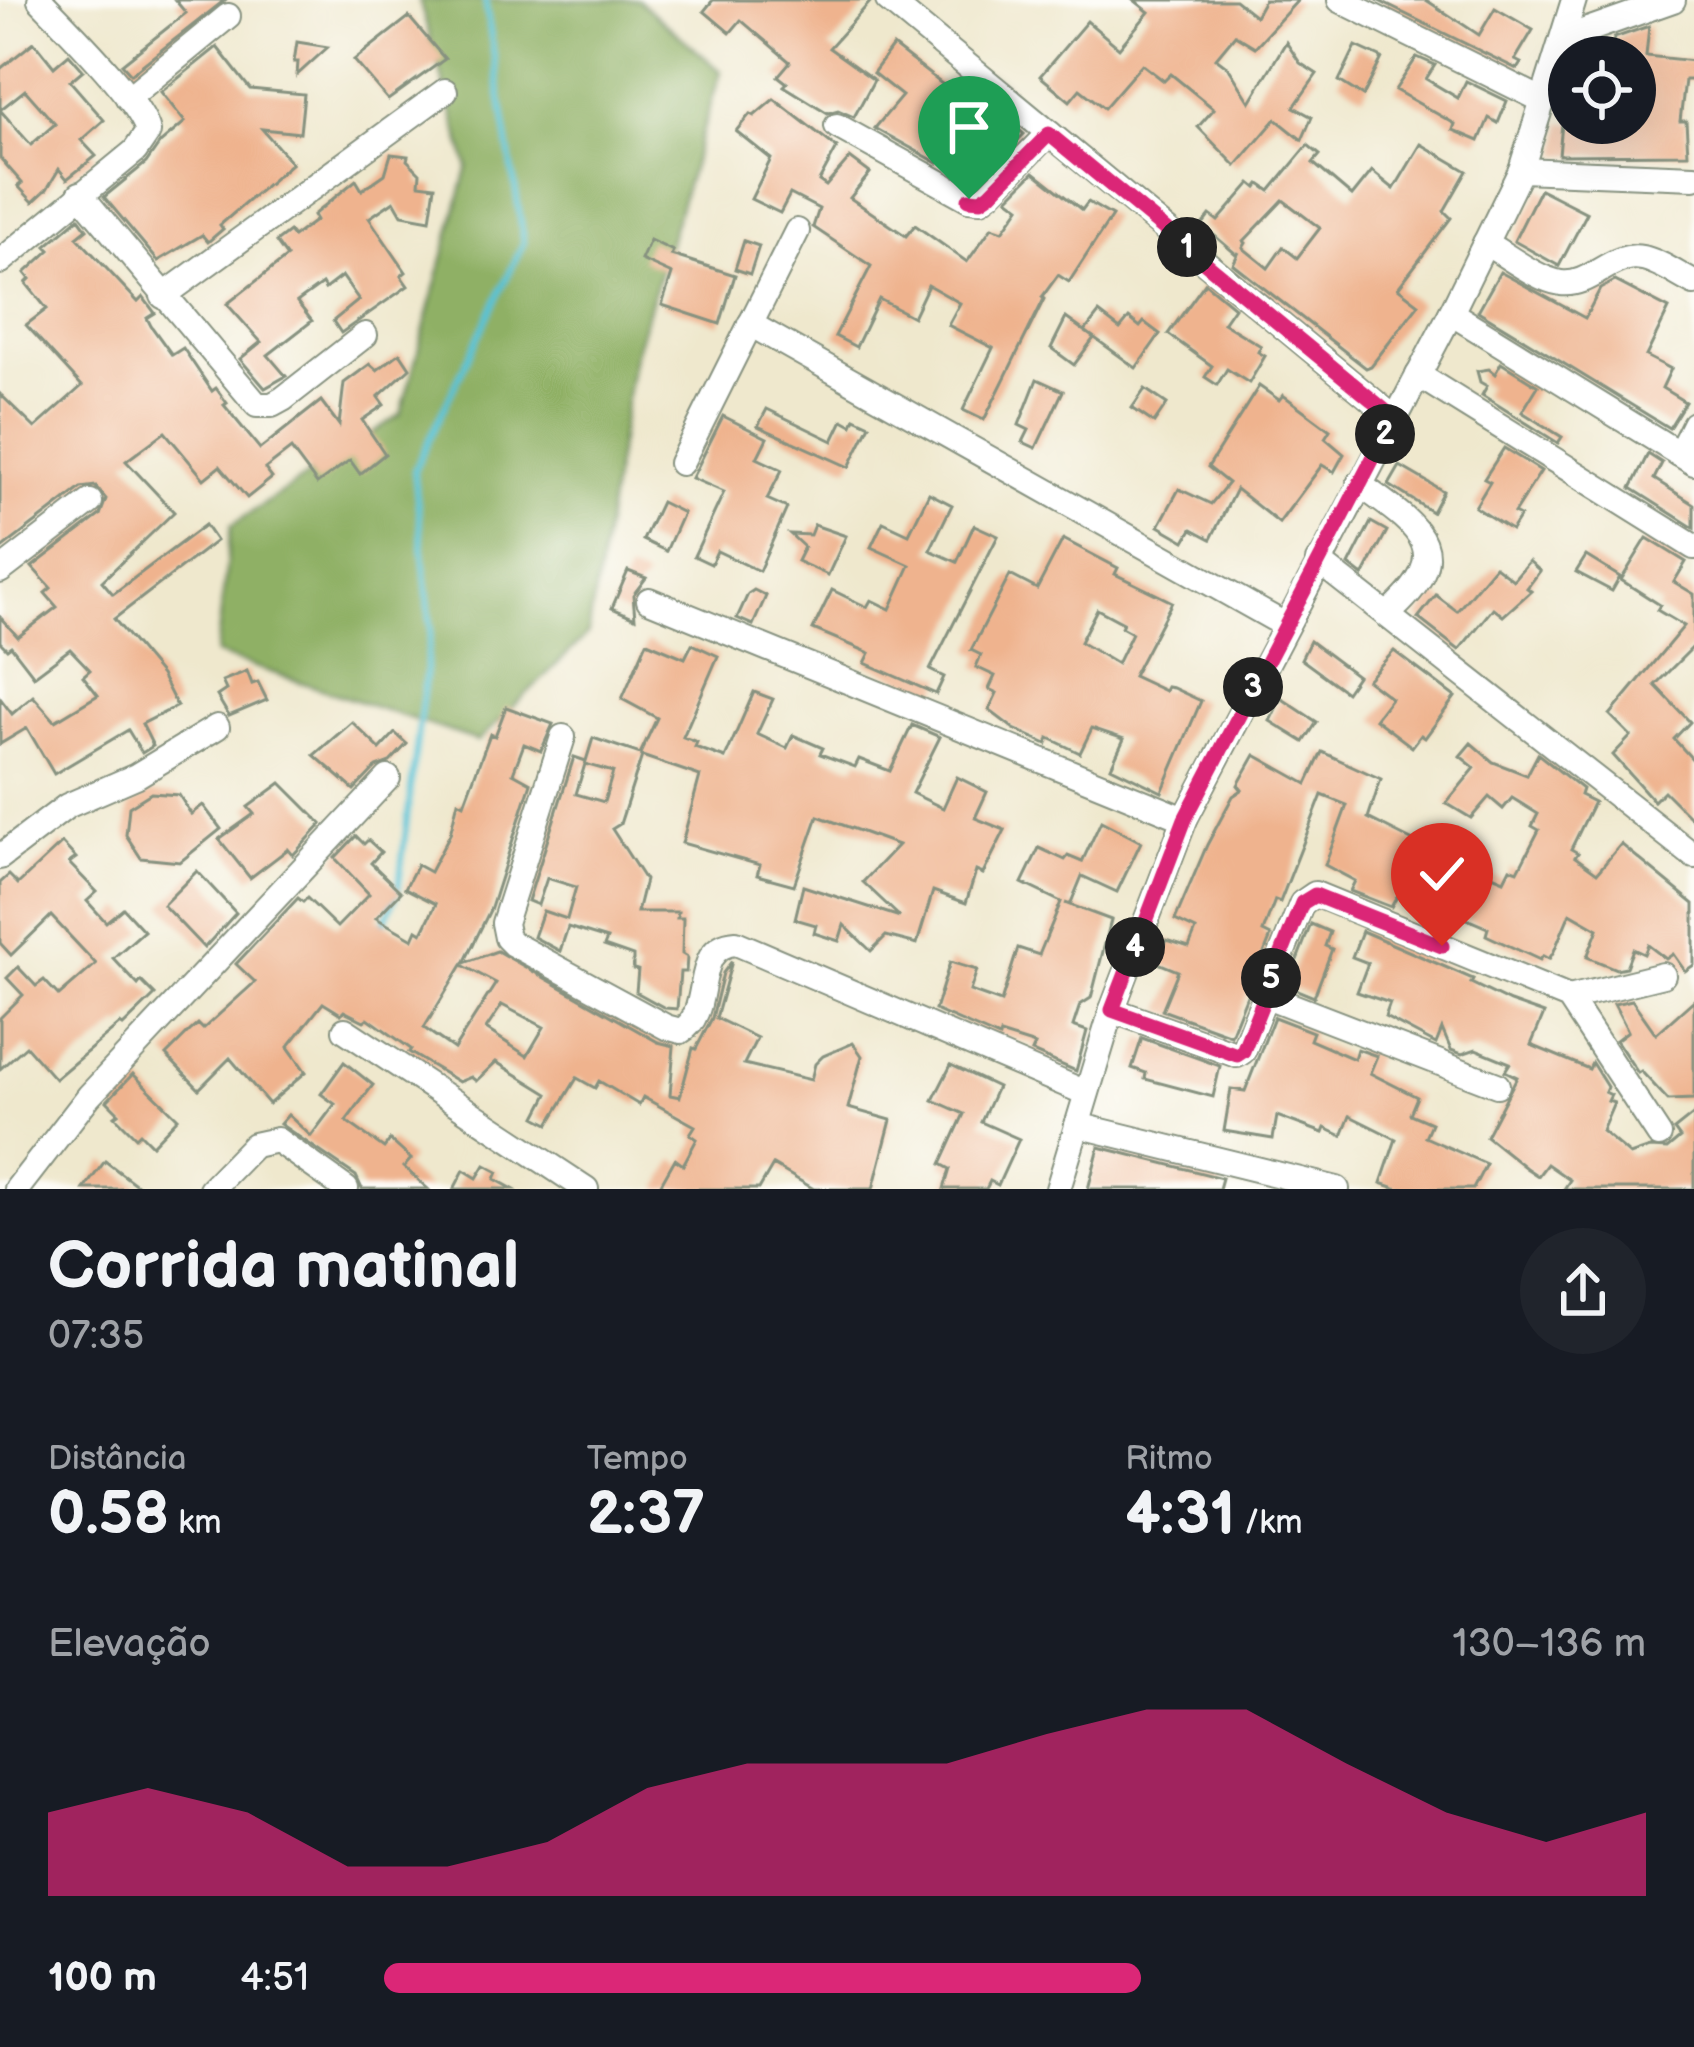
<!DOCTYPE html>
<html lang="pt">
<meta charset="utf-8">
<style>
body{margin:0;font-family:"Balsamiq Sans",sans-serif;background:#20242c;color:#f1f3f6;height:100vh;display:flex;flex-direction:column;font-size:45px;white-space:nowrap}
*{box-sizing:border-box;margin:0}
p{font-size:39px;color:#9ea1a6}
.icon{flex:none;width:66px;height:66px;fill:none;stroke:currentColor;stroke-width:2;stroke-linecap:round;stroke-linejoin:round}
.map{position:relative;height:1189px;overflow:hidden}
.panel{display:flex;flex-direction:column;background:#171b24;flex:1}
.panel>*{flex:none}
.controls{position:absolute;left:1548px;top:36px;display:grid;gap:24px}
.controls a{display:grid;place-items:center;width:108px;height:108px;border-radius:50%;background:#171b24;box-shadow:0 12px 48px #0002;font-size:60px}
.pin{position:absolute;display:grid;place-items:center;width:102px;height:102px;color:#fff;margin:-123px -51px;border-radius:50% 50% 50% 0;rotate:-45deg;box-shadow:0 0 12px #0007}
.pin .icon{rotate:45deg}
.km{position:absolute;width:60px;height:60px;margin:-30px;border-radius:50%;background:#222;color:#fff;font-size:33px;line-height:60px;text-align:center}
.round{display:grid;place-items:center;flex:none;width:126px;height:126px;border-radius:63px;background:#20242c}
.summary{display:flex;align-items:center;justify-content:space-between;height:204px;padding:0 48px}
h1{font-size:66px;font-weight:800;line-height:90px}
.metrics{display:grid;grid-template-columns:repeat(3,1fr);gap:18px;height:204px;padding:12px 48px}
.metrics div{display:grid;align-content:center}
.metrics b{font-size:60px;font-weight:800}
.metrics small{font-size:33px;font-weight:400}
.metrics p{font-size:33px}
.chart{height:336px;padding:24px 48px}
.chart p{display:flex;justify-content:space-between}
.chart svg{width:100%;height:216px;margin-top:12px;fill:#db2777;opacity:.7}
ul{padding:0 48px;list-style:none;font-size:39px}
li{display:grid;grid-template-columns:192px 144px 1fr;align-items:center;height:90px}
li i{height:30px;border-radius:15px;background:#db2777}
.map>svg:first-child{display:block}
</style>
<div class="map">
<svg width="1694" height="1189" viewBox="0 0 1694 1189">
<rect width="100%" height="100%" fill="#fdfcf7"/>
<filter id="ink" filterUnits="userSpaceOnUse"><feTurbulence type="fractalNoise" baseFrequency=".00833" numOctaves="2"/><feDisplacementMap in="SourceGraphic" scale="24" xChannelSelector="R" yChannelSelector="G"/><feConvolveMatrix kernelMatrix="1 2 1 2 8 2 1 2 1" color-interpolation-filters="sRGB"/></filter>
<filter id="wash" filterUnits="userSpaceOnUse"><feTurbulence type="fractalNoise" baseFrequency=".004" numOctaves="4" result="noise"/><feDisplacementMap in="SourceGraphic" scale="48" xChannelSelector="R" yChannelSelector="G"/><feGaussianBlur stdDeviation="2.7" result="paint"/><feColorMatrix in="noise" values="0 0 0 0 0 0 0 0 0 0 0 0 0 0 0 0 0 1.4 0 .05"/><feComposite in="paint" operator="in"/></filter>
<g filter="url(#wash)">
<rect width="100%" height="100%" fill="#efe8cd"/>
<path fill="#8fb065" stroke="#57764c" stroke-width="3" d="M419,0H638L721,71L633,360L588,634L478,741L216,654L231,526L401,414L468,166Z"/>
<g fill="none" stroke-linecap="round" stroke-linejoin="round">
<path stroke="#59c3d5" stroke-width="6" d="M381,929L398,892L431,629L414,470L524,242L485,0"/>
</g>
<g id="blocks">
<g fill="#efb38e" fill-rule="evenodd">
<path d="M175,0H225L131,74L122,64L186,13Z"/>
<path d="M713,0H872L829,48L874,80L854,117L838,110L828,113L784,86L787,83L778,76L790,62L741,20L730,33L704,11Z"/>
<path d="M1134,0H1235L1255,16L1264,0H1298L1255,47L1235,35L1216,58L1228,67L1250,102L1286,42L1300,63L1317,74L1294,107L1312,117L1302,140L1276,119L1236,166L1198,127L1214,109L1171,74L1164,81L1142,64L1104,108L1080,89L1070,101L1040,76L1087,21L1119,48L1149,12Z"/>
<path d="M1377,0H1426L1479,35L1495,8L1533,30L1515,60L1521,63L1517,69Z"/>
<path d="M409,17L445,59L388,100L354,60Z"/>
<path d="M1649,26L1646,56L1694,61V80H1685L1680,121H1686L1688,154L1559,155L1562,123L1635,124L1639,58L1612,52L1614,38Z"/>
<path d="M34,42L54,67L69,54L83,70L70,81L104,120L81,140L96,156L67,179L59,169L47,189L33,202L18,186L22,183L0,158V110L31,145L55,124L25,90L0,110V69Z"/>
<path d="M297,42L328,47L297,75L298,62H294Z"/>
<path d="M893,46L956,95L960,91L988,114L993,108L1024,134L976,183L971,181L975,176L946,152L938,163L875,128L902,96L873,73Z"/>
<path d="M1356,46L1382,58L1363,96L1339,81Z"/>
<path d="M217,47L250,89L304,94L300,133L262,129L292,163L220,225L223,229L208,242L202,235L158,261L104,197L146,163L160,143L185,122L161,92Z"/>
<path d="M1417,57L1435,65L1426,79L1458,98L1466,81L1507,101L1498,123L1489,118L1479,141L1453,130L1455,124L1395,90Z"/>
<path d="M774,99L837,148L819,181L826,186L850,158L870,173L850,198L906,236L915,225L967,262L992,227L1003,231L1020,207L1008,198L1034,172L1082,210L1088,202L1112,216L1069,282L1058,275L1042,297L1044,299L984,420L963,410L993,348L948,325L960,303L928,285L913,317L879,299L856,347L835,336L871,266L813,227L819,209L790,194L780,213L751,199L771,159L736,131L750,114L754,116Z"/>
<path d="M1421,144L1467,171L1444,211L1451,218L1398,288L1419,304L1371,366L1366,368L1233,264L1239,252L1237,255L1202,225L1210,215L1218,221L1251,183L1257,188L1260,184L1270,191L1308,145L1320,155L1313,163L1352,196L1372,171L1394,189ZM1283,200L1320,228L1297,258L1283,247L1268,268L1243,248L1246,243L1244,241Z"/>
<path d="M391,154L408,156L407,160L420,173L419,184L435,186L430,220L402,215L394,201L369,218L406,272L401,276L408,286L341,333L333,321L359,300L342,276L325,289L322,284L297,302L312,321L268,355L286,376L265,388L240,359L261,342L227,304L287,257L276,242L289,232L293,237L316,220L313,215L356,180L362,190L385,174Z"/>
<path d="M1540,189L1587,213L1559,266L1514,241Z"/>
<path d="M79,218L87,229L77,237L138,302L143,297L155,313L147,318L151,326L172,355L183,348L212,391L216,388L227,403L224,405L260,449L321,401L339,425L344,383L370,364L377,370L400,353L410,368L378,397L384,405L362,420L385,454L360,474L350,460L317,484L291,449L265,469L272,478L247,498L220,466L204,479L165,432L126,461L174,512L102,581L113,594L205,525L216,541L114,619L161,675L177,706L142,724L153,746L142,753L128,730L54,774L27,728L0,744V698L12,714L33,696L55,721L98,695L83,676L90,670L70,649L34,676L11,646L7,649L0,642V617L18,637L57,607L45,593L51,588L32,567L100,515L106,499L95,486L81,488L0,550V394L35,428L82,386L26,325L47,309L26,283L30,279L25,273L50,250L46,246Z"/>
<path d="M650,240L673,251L671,255L735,275L720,324L662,305L672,274L641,260Z"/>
<path d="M744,241L759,246L750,274L735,269Z"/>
<path d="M1500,272L1585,318L1600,289L1615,281L1669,309L1646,356L1671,369L1662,388L1685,402L1669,428L1478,311Z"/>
<path d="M1205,283L1234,307L1223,323L1261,346L1258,352L1265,356L1249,383L1227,369L1217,385L1205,377L1212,366L1168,334Z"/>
<path d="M1099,313L1120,329L1129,318L1140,327L1144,322L1160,334L1136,368L1085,331Z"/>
<path d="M1066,318L1094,338L1074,365L1051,348Z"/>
<path d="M1501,363L1538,386L1522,412L1562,437L1558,443L1482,395L1487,386L1480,382L1477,371L1489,369L1495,374Z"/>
<path d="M1037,379L1063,391L1036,448L1023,442L1029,430L1019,425Z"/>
<path d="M1259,386L1279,400L1283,395L1330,430L1325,438L1344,454L1334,472L1322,465L1279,523L1236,489L1211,539L1192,529L1185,541L1159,526L1179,489L1211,504L1228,483L1208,467Z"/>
<path d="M1145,389L1167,404L1154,423L1132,408Z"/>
<path d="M767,409L833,441L843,420L852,425L855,418L870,425L849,467L758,426Z"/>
<path d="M723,416L767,438L757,458L782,470L767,499L787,508L759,571L717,551L711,564L694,556L724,492L692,478Z"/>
<path d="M1504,448L1541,471L1514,513L1520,516L1511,530L1475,507L1490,482L1484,479Z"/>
<path d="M1648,454L1662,463L1654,479L1694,504V528L1631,488Z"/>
<path d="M1400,466L1443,491L1432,512L1389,485Z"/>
<path d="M929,493L952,505L930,550L957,562L974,525L998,536L930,670L944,677L936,694L865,663L870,653L813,629L832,590L867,607L871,600L890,609L910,565L871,547L883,522L909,534Z"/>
<path d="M661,502L683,513L666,551L643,540Z"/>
<path d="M1371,522L1387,531L1363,576L1349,565Z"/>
<path d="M814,525L846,536L828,575L797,561L804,547L790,534L810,535Z"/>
<path d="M1647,538L1686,562L1674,582L1694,594V646L1655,685L1690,722L1674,739L1694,761V821L1664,791L1654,801L1613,755L1631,736L1610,715L1684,626L1657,610L1660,605L1621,580Z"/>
<path d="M1063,539L1118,568L1115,574L1172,602L1133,676L1165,691L1167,687L1173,688L1201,701L1162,792L1111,767L1124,739L1092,728L1080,753L1049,738L1047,744L1014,729L989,710L997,693L989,689L995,676L976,667L981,655L971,650L1010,575L1037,589ZM1097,609L1123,623L1121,627L1132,633L1117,664L1080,642Z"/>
<path d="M1586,556L1620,577L1612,591L1576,572Z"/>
<path d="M1529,561L1540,571L1527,588L1531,591L1503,616L1493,608L1459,650L1418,618L1436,595L1457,611L1495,566L1513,580Z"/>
<path d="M628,571L646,578L633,595L635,618L612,608Z"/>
<path d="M754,590L766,596L753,625L737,618L748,594Z"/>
<path d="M1310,641L1357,676L1346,692L1301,659Z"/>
<path d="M647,642L685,658L692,644L718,656L683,737L697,742L695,747L725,758L754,692L773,699L757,734L787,748L793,735L823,748L820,754L855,767L859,759L890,771L912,725L940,737L912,793L943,808L957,777L987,792L975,818L1005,830L983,874L976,871L966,903L933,891L917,944L886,936L871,951L844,925L839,941L814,933L816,925L795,919L803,886L900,917L863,882L898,845L818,816L794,885L757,875L760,865L682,843L700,776L642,756L620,824L612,829L645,880L637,912H678L677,918H683L682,954L687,957L686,972H680L677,1009L665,1008L636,992L638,970L633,969V956L604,946L607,939L568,927L560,951L534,937L543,911L567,919L576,887L547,878L538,905L528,901L574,757L586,761L593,738L640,754L657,718L622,699ZM585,764L613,772L604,802L576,794Z"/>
<path d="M1394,651L1455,697L1425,738L1421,735L1412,747L1375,719L1391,698L1367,680Z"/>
<path d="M247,671L252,684L258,682L267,700L229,716L217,696L226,690L222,681Z"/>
<path d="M1281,698L1317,722L1304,742L1270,721Z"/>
<path d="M506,707L553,724L541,751L524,744L513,773L531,783L491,908L464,963L497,951L658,1042L674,1046L670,1095L680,1097L693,1048L696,1049L712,1018L723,973L732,961L716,1018L757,1038L744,1064L811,1080L815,1064L823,1056L853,1043L862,1056L848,1108L891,1120L873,1189H814L773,1165L759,1189H658L675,1159L683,1165L697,1139L690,1134L695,1126L643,1097L639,1105L599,1081L595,1088L577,1078L549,1124L536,1117L548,1094L496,1062L476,1081L471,1077L459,1082L409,1052L411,1049L368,1018L364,1021L344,1011L341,1014L323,1003L288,1047L306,1072L269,1104L230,1058L199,1089L166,1055L191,1030L198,1024L203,1029L255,982L236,964L298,898L303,902L307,898L337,927L369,894L335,858L356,836L364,844L368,840L381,852L371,863L401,892L376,918L413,939L417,930L422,933L436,904L405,888L417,865L430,872L450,834L458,801L464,804L490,734L495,736ZM462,965L496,983L454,1049L424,1028ZM502,1005L544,1027L527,1056L486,1029Z"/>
<path d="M352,722L380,749L395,733L407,744L390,762L376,767L354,790L314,755Z"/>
<path d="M1471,743L1493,762L1527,775L1538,754L1582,789L1580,795L1594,802L1571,849L1578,853L1575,857L1597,873L1621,844L1694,904V965L1685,971L1673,954L1666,959L1648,945L1644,954L1633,949L1626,967L1616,969L1587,957L1598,929L1570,913L1554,951L1549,959L1543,956L1540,960L1486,935L1488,928L1443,909L1456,882L1416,864L1391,907L1350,891L1355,881L1325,865L1347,805L1322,795L1280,902L1275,900L1263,932L1271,936L1231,1035L1162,1010L1178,971L1158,963L1167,940L1189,947L1196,930L1175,920L1207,845L1233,796L1242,790L1238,785L1255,755L1307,784L1322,752L1381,779L1368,818L1425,847L1504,880L1510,868L1518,871L1539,830L1532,826L1538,814L1512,798L1503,809L1489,797L1471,818L1446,803L1475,768L1460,756Z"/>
<path d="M281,783L322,824L293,855L288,849L250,878L219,839L254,814L248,807Z"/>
<path d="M151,793L179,795L191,814L203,805L221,829L180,862L141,858L126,835L129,807Z"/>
<path d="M1101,821L1141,842L1117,892L1082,876L1070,905L1065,903L1111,920L1091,998L1080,1005L1073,1026L1087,1031L1076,1071L1032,1052L1035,1045L1000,1034L999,1038L935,1010L950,962L977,970L970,991L1001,1002L1018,948L1039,955L1061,902L1022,883L1039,848L1065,860L1068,856L1082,862Z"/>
<path d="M62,843L76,858L69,863L97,892L87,901L106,922L123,908L144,931L113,958L138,985L141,981L155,995L123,1026L120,1024L55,1079L26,1046L0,1069V1018L23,995L7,978L18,967L36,986L44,980L59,996L96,964L51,916L11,955L0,943V883L9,875L18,884Z"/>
<path d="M197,871L236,913L204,948L163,905Z"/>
<path d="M1311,924L1330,932L1325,946L1332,949L1314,997L1287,986Z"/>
<path d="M1362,931L1473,979L1471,983L1510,1002L1544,1014L1531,1045L1589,1069L1592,1063L1607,1087L1605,1092L1611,1095L1608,1101L1614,1103L1602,1131L1630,1155L1650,1148L1667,1149L1680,1138L1674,1130L1694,1114V1189H1564L1570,1180L1547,1164L1538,1176L1526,1168L1486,1136L1517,1077L1505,1071L1510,1063L1476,1049L1462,1054L1451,1050L1442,1029L1436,1044L1385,1017L1390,1003L1357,992L1368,963L1352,957Z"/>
<path d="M1632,1000L1656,1034L1694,1000V1099L1668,1100L1641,1071L1638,1073L1616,1040L1628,1031L1614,1004Z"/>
<path d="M1274,1017L1313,1032L1310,1040L1354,1059L1357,1049L1377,1056L1370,1073L1417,1097L1410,1114L1431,1123L1425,1137L1486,1164L1473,1189H1398L1381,1183L1396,1139L1350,1116L1342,1136L1325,1128L1323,1133L1277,1116L1273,1139L1224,1131L1231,1089L1245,1091Z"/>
<path d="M1142,1038L1220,1066L1213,1097L1145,1079L1146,1073L1132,1068Z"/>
<path d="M344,1062L373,1085L346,1121L384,1148L390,1140L411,1159L404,1167L428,1189H362L356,1176L280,1124L288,1115L311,1136L335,1104L321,1094Z"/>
<path d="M951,1065L997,1087L981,1122L1019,1139L998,1185L990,1181L986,1189H944L950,1169L941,1164L964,1114L933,1100Z"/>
<path d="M133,1074L178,1118L152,1145L140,1133L136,1137L115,1116L119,1113L107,1101Z"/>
<path d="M1099,1147L1222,1178L1219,1189H1088Z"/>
<path d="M105,1161L122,1174L142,1189H84Z"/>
<path d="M485,1165L498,1172L495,1179L513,1189H454L464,1170L477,1178Z"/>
</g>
</g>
</g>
<g filter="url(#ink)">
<use href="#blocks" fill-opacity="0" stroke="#879280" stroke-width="3"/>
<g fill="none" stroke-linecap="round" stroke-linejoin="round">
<defs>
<g id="minor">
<path d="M888,0L1394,418"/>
<path d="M1340,0L1544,101"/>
<path d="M1565,38L1673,0"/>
<path d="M128,98L228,16"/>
<path d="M837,126L969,199L981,200L990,193L1049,133"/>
<path d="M1521,170L1694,177"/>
<path d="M80,194L257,405H272L283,399L365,335"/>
<path d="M1485,243C1507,255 1536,279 1561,283C1591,287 1611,252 1642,258C1659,261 1678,275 1694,283"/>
<path d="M0,262L135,151L148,132C142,102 65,26 40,0"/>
<path d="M163,296L445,91"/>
<path d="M1451,313L1694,463"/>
<path d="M750,324L1285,625"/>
<path d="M1418,375L1694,547"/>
<path d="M1679,454L1694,424"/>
<path d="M681,463L797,231"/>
<path d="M1359,484C1419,527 1459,551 1389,613"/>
<path d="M1318,561L1694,856"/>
<path d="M0,571L90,502"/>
<path d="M649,600L1185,819"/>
<path d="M563,737L504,923L507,938L513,944L666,1027L681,1031C715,1012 689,946 736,943L1086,1093"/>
<path d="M0,857L67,806L136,776L217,727"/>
<path d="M1264,995L1497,1085"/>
<path d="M1569,998L1663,975"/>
<path d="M1112,1010L1237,1055L1243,1051L1302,903L1315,894L1569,998L1659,1135"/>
<path d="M345,1030L586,1189"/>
<path d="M1077,1125L1337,1189"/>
<path d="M17,1189L89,1096L388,778"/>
<path d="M211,1189L254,1145L277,1140L346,1189"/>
<path d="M1058,1189L1112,1010L1185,819L1451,313L1521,170L1574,0"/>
</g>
</defs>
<use href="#minor" stroke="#879280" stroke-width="28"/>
<use href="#minor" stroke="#fff" stroke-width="24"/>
</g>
</g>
<g fill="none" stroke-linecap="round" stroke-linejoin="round" filter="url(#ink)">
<defs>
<path id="route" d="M969,199L981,200L990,194L1049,134L1394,418L1185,819L1112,1010L1237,1055L1243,1051L1302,903L1315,895L1442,946"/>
</defs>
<use href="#route" stroke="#fff" stroke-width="24"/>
<use href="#route" stroke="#db2777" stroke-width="15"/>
</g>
</svg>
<div class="controls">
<a><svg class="icon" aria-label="locate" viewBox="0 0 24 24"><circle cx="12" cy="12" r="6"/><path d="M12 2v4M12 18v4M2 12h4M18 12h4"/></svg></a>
</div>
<div class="pin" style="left:969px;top:199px;background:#1e9e55"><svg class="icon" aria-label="arrive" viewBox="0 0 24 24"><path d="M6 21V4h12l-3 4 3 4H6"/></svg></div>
<div class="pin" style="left:1442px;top:946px;background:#d93025"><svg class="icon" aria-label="check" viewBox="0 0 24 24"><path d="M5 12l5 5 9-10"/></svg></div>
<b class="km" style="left:1187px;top:247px">1</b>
<b class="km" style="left:1385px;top:434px">2</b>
<b class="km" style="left:1253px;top:687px">3</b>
<b class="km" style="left:1135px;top:947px">4</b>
<b class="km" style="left:1271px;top:978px">5</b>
</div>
<section class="panel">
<div class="summary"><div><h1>Corrida matinal</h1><p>07:35</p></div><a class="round"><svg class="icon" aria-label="share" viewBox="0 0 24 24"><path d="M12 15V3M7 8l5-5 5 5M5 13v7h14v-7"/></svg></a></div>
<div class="metrics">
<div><p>Distância</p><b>0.58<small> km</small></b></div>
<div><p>Tempo</p><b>2:37</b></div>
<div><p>Ritmo</p><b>4:31<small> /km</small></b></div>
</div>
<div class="chart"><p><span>Elevação</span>130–136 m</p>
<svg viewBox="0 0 160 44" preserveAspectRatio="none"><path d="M0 44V27L10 22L20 27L30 38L40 38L50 33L60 22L70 17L80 17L90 17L100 11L110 6L120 6L130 17L140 27L150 33L160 27V44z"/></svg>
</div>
<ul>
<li><b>100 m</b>4:51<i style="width:60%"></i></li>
</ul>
</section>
